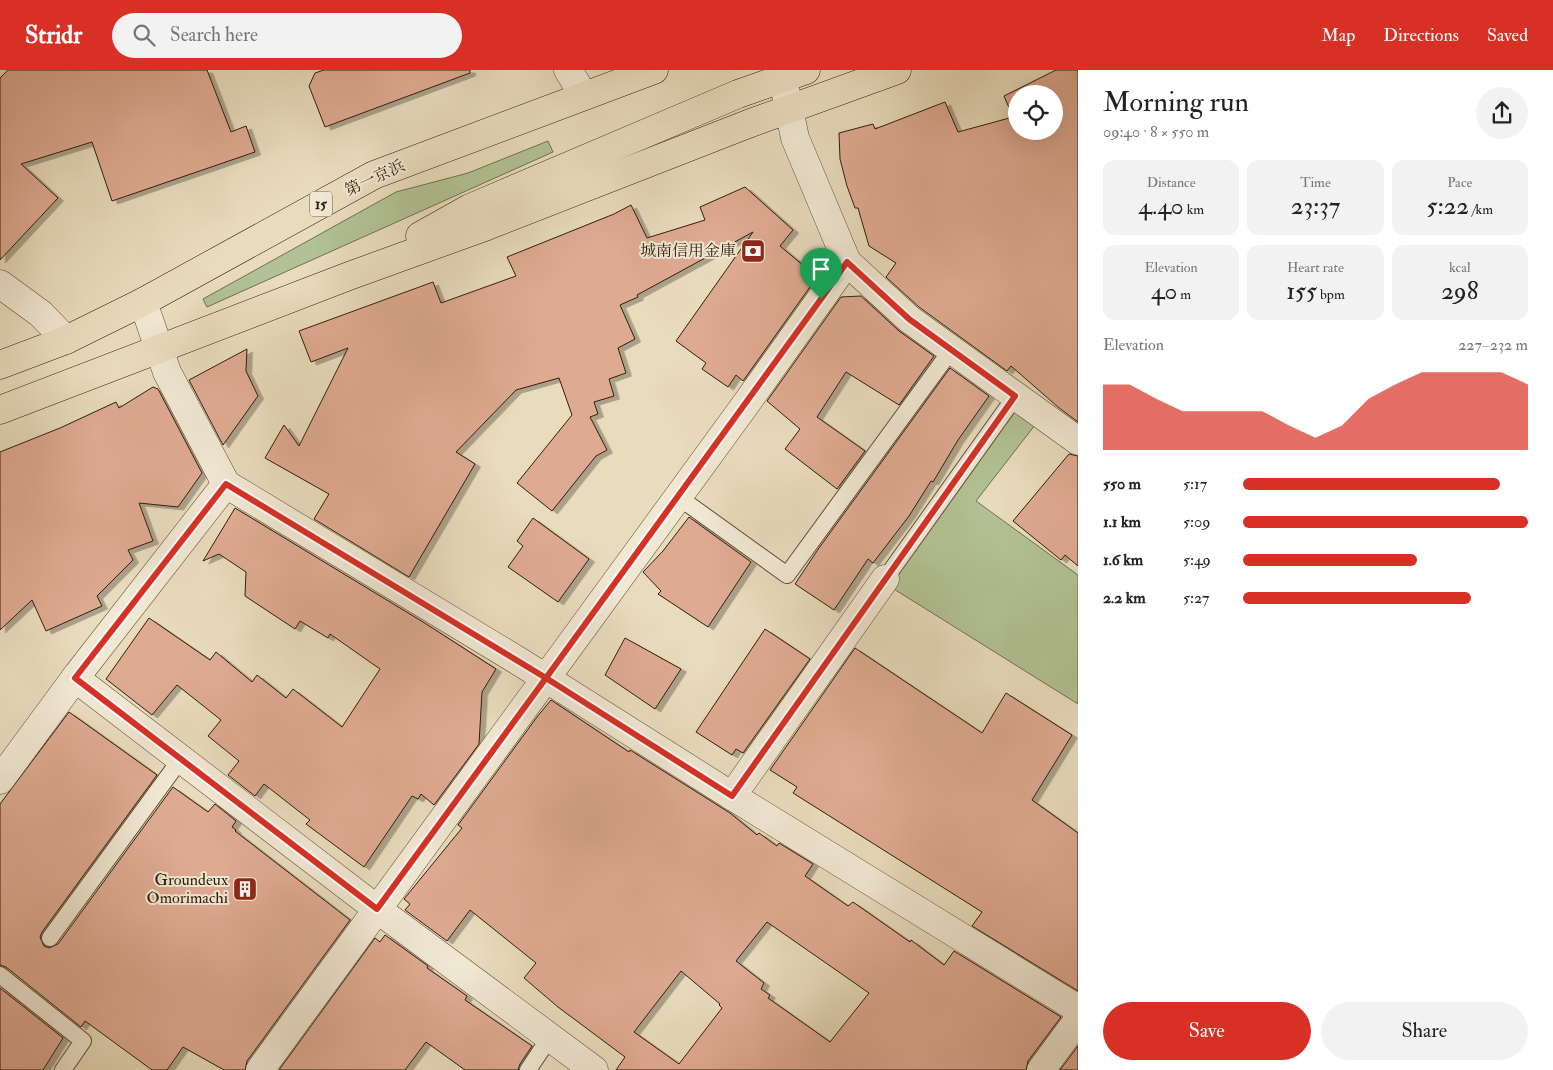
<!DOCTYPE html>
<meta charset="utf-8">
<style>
body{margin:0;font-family:"IM FELL Double Pica","Noto Serif JP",serif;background:#f2f2f2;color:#222;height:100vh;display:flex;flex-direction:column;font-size:19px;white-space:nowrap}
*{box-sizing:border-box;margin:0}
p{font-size:16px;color:#767676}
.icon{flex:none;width:28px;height:28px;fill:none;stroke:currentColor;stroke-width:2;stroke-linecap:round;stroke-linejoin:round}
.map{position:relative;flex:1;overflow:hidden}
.sheet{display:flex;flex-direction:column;background:#fff;width:475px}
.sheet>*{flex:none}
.controls{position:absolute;left:1008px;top:15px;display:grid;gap:10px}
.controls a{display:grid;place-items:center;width:55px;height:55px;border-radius:50%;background:#fff;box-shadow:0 5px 20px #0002;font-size:25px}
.pin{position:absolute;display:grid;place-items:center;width:42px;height:42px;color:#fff;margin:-51px -21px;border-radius:50% 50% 50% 0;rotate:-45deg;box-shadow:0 0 5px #0007}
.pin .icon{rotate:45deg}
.round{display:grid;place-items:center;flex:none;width:52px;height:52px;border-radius:26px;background:#f2f2f2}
.head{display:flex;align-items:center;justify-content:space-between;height:85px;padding:0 25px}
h1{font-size:28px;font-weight:600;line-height:38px}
.stats{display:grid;grid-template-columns:repeat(3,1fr);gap:8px;height:85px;padding:5px 25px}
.stats div{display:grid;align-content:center;border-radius:12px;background:#f2f2f2;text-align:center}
.stats b{font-size:25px;font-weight:600}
.stats small{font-size:14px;font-weight:400}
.stats p{font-size:14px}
.chart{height:140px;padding:10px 25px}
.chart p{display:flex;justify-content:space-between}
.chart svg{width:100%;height:90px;margin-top:5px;fill:#d93025;opacity:.7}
.button{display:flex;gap:10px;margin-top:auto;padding:10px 25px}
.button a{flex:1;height:58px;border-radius:30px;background:#d93025;color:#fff;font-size:20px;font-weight:600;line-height:58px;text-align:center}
.button a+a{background:#f2f2f2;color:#222}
ul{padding:0 25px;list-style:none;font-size:16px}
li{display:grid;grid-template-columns:80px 60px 1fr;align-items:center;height:38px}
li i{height:12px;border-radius:6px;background:#d93025}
header{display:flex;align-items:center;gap:30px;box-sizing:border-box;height:70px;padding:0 25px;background:#d93025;color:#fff}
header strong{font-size:24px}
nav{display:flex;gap:28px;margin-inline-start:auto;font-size:18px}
.search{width:350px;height:45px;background:#f2f2f2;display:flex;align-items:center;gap:12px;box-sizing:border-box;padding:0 18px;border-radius:28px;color:#767676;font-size:19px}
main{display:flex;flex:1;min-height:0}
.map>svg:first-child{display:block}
</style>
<header>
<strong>Stridr</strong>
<div class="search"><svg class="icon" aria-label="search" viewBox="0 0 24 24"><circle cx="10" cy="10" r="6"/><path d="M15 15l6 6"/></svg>Search here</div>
<nav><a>Map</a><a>Directions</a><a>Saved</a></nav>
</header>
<main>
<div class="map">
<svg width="1078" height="1000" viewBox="0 0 1078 1000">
<defs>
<filter id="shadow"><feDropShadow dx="5.5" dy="3" stdDeviation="0" flood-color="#0004"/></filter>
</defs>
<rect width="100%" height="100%" fill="#e9dcbd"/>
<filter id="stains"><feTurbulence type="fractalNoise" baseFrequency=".004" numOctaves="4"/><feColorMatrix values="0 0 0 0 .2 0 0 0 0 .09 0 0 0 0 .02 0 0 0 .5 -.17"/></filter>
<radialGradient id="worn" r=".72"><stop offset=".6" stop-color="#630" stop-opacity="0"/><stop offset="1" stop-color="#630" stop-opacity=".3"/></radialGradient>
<g fill="#b2c294" stroke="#707050">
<path d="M548,71L553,82L207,237L203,229L396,122L468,103Z"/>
<path d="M1015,327L1042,346L976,431L1078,505V634L889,516Z"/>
</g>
<g fill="#dfaa92" stroke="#2f1e0b" fill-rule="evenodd" filter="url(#shadow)">
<path d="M8,0H207L231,62L246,56L255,82L112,131L92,72L21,94L58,128L0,190V8Z"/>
<path d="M324,0H470V3L325,57L309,16L315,3Z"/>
<path d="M1056,0H1078V352L1058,337L1011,296L1007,301L919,237L886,207L896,193L869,176L858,138H855L847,116L840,89L839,63L873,54L875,59L945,32L958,62L1013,47L1004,26ZM1016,24H1054V61H1016Z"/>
<path d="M745,117L793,160L780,176L817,207L743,311L736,305L728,317L702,299L706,293L676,271L753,162L637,225L638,227L620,235L635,269L618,278L626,303L609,309L614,326L594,332L598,344L590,347L607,380L596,386L552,441L517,413L572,345L559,308L516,320L456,382L475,394L409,507L314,449L329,424L265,388L284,355L299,376L348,278L311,292L299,261L433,212L441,233L516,206L507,187L614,144L631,135L647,168L705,150L700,137Z"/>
<path d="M861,226L899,261L934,286L899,335L846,302L817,347L865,381L837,419L785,379L800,359L767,331L841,227Z"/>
<path d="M247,279L246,301L258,326L223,375L189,310Z"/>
<path d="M950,298L989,326L958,370L933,412L931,411L909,446L873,493L868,489L834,540L795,514L819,478Z"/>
<path d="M153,317L158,319L202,403L178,437L139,433L153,471L128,480L133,490L97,526L102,536L46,561L32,530L0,560V382L60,358L116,332L119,338Z"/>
<path d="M1069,384L1078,386V496L1065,485L1061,490L1013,451Z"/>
<path d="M235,438L423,552L496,599L482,622L479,674L434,735L421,724L418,729L412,726L364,797L306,754L310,750L264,714L255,726L228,705L239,691L208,666L221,650L177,615L152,645L106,609L149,548L210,590L216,582L252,612L257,605L286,628L293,619L342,657L380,599L330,564L328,568L300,551L295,559L245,526L246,502L219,484L203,491Z"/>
<path d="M689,447L751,492L708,557L658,524L661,521L643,502L663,481Z"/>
<path d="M533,448L589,489L558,532L508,497L523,476L517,471Z"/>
<path d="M765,559L810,589L743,683L736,679L732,685L696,662Z"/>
<path d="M625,568L681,599L655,639L605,605Z"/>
<path d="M855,578L982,663L1006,623L1072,665L1032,730L1078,763V921L972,856L982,842L793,723L797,717L770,700Z"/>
<path d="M551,630L629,682L630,680L730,743L757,765L759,763L777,776L779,773L813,794L805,806L848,836L853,832L910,872L911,870L944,895L954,881L1061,947L1028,991L1026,1000H616L625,987L558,937L524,908L536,893L470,840L447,871L405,840L410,834L404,829L462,758L458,755L537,647ZM767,852L869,923L830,972L768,928L770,925L761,919L764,913L736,891ZM681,901L720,934L719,935L722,938L679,994L634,962Z"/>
<path d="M69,642L157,705L42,862L40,867L44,876L49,878L58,874L173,717L208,742L215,734L236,751L232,757L236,760L235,761L350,850L247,991L245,1000H224L183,977L167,1000H152L85,951L81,957L6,897L0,895V734Z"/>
<path d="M385,865L428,896L427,898L467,926L465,930L532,976L520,994L518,1000H465L426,972L405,1000H279L375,868L380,872Z"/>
<path d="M0,918L63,968L43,1000H0Z"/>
<path d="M1078,976V1000H1060Z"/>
</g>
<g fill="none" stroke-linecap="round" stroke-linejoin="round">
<defs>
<g id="service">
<path d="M677,426L787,505L952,279"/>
<path d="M885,509L1015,327"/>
<path d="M50,868L180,690"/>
<path d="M0,905L83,971L63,1000"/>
<path d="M528,1000L550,967"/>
</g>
<g id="minor">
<path d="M568,0L584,26"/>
<path d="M781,0L795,68L847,192L909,249L1078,371"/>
<path d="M0,214L41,244L66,270"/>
<path d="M143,232L167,302L226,414L520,592L732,726L1078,939"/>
<path d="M75,608L377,839L594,1000"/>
<path d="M0,710L75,608L226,414"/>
<path d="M732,726L885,509"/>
<path d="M260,1000L743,338L847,192"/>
<path d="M1041,1000L1078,950"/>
</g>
<g id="trunk">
<path d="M420,166L470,138L738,24L806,0"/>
<path d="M0,295L66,270L143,232L374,105L654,0"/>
<path d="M0,340L349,206L487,156L748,54L897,0"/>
</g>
</defs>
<use href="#service" stroke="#5e4e38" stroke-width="18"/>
<use href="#minor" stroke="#5e4e38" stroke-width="29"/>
<use href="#trunk" stroke="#2f1e0b" stroke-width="29"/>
<use href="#service" stroke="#f1e8d4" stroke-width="16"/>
<use href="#minor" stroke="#f1e8d4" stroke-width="28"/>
<use href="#trunk" stroke="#e9dcbd" stroke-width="28"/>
</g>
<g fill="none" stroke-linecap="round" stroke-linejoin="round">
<defs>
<path id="route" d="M821,229L546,608L226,414L75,608L377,839L546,608L732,726L1015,326L909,249L847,192L821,229"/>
</defs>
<use href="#route" stroke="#fff" stroke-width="10"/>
<use href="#route" stroke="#d93025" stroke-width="6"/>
</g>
<defs>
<symbol id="bank-square" viewBox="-11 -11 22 22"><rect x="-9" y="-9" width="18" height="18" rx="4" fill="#8f2418" stroke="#f1e8d4"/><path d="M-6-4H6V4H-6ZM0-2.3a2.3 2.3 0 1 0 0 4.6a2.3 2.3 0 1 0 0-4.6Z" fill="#fff"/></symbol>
<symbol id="building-square" viewBox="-11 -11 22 22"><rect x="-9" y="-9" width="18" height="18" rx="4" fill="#8f2418" stroke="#f1e8d4"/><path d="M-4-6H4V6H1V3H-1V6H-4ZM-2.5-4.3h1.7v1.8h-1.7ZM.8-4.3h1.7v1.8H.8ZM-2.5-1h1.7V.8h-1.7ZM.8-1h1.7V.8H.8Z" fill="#fff"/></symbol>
</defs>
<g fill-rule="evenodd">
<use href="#bank-square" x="739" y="167" width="28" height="28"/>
<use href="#building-square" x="231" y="805" width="28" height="28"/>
</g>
<g text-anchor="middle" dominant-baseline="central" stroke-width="4" stroke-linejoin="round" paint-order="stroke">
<rect fill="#f1e8d4" stroke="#695b47" stroke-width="1" x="310" y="121.5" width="22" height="25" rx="4"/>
<g font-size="15" font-weight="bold" fill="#2f1e0b">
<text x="321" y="134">15</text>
</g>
<g font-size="16" fill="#2f1e0b" stroke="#f1e8d4">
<text transform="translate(375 108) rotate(-25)">第一京浜</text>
</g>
<g font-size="16" fill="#2f1e0b" stroke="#f1e8d4" text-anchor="end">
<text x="736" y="181">城南信用金庫</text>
<text x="228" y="810">Groundeux<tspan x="228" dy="18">Omorimachi</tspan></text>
</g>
</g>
<rect width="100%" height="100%" filter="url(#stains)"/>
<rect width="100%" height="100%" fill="url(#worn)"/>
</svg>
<div class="controls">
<a><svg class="icon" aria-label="locate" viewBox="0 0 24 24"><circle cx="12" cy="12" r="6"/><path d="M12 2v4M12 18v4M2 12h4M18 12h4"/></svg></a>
</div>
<div class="pin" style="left:821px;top:229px;background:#1e9e55"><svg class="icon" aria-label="arrive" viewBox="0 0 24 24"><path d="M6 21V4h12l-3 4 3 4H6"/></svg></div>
</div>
<section class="sheet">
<div class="head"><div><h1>Morning run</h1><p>09:40 · 8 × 550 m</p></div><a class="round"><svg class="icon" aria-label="share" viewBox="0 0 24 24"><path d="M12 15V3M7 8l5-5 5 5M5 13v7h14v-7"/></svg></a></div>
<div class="stats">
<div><p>Distance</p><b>4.40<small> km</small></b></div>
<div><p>Time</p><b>23:37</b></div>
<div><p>Pace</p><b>5:22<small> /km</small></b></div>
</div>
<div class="stats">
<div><p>Elevation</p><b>40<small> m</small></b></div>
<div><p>Heart rate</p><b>155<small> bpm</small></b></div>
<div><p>kcal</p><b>298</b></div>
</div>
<div class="chart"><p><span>Elevation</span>227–232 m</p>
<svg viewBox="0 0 160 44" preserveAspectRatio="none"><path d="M0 44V12L10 12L20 19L30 25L40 25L50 25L60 25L70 32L80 38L90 32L100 19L110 12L120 6L130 6L140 6L150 6L160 12V44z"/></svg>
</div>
<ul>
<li><b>550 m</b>5:17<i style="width:90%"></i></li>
<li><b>1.1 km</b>5:09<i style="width:100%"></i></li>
<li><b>1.6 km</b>5:49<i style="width:61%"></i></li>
<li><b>2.2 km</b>5:27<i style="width:80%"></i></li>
</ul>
<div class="button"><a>Save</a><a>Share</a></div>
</section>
</main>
